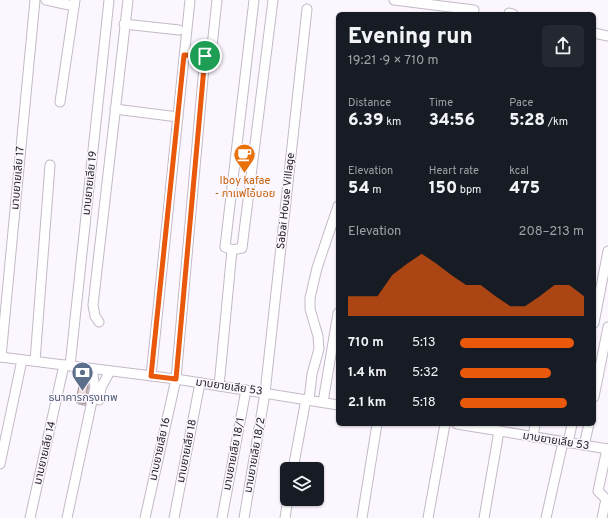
<!DOCTYPE html>
<meta charset="utf-8">
<style>
body{margin:0;font-family:Overpass,"Noto Sans Thai",sans-serif;background:#242831;color:#f1f3f6;height:100vh;display:flex;flex-direction:column;font-size:15px;white-space:nowrap}
*{box-sizing:border-box;margin:0}
p{font-size:13px;color:#9ea1a6}
.icon{flex:none;width:22px;height:22px;fill:none;stroke:currentColor;stroke-width:2;stroke-linecap:round;stroke-linejoin:round}
.map{position:relative;flex:1;overflow:hidden}
.sheet{position:absolute;left:336px;top:12px;width:260px;height:414px;display:flex;flex-direction:column;background:#171b24;border-radius:6px;box-shadow:0 1px 3px #0004}
.sheet>*{flex:none}
.tools{position:absolute;left:280px;top:462px;display:grid;gap:8px}
.tools a{display:grid;place-items:center;width:44px;height:44px;border-radius:6px;background:#171b24;box-shadow:0 1px 3px #0004;font-size:20px}
.pin{position:absolute;display:grid;place-items:center;width:34px;height:34px;color:#fff;margin:-17px;border:2px solid #fff;border-radius:50%;box-shadow:0 1px 4px #0007}
.round{display:grid;place-items:center;flex:none;width:42px;height:42px;border-radius:6px;background:#242831}
.headline{display:flex;align-items:center;justify-content:space-between;height:68px;padding:0 12px}
h1{font-size:22px;font-weight:800;line-height:30px}
.stats{display:grid;grid-template-columns:repeat(3,1fr);gap:6px;height:68px;padding:4px 12px}
.stats div{display:grid;align-content:center}
.stats b{font-size:17px;font-weight:800}
.stats small{font-size:11px;font-weight:400}
.stats p{font-size:11px}
.chart{height:112px;padding:8px 12px}
.chart p{display:flex;justify-content:space-between}
.chart svg{width:100%;height:72px;margin-top:4px;fill:#ea580c;opacity:.7}
ul{padding:0 12px;list-style:none;font-size:13px}
li{display:grid;grid-template-columns:64px 48px 1fr;align-items:center;height:30px}
li i{height:10px;border-radius:5px;background:#ea580c}
.map>svg:first-child{display:block}
</style>
<div class="map">
<svg width="608" height="518" viewBox="0 0 608 518">
<defs>
<filter id="shadow"><feDropShadow dx="2" dy="2" stdDeviation="0" flood-color="#0004"/></filter>
</defs>
<rect width="100%" height="100%" fill="#fcf6ff"/>
<path fill="#eddad7" stroke="#a08e8c" filter="url(#shadow)" d="M80,380L88,382L85,404L76,402Z"/>
<g fill="none" stroke-linecap="round" stroke-linejoin="round">
<defs>
<g id="minor">
<path d="M46,0L74,6"/>
<path d="M254,0L225,247L232,250L242,248L273,0"/>
<path d="M394,0L474,10"/>
<path d="M509,13L513,14"/>
<path d="M124,24L179,30"/>
<path d="M594,33L608,36"/>
<path d="M185,55L211,56L217,0"/>
<path d="M60,102L75,0"/>
<path d="M115,109L178,117"/>
<path d="M99,322L95,316L93,305L128,0"/>
<path d="M594,323L608,251"/>
<path d="M0,357L176,379L338,405"/>
<path d="M1,357L35,0"/>
<path d="M35,361L50,165"/>
<path d="M70,366L109,0"/>
<path d="M151,376L190,0"/>
<path d="M219,386L232,250"/>
<path d="M594,397L608,327"/>
<path d="M99,400L101,388L110,371"/>
<path d="M309,400L312,374L319,349L318,336L310,309V298L317,268L338,206"/>
<path d="M323,402L338,313"/>
<path d="M457,424L608,449"/>
<path d="M533,437L535,424"/>
<path d="M568,443L572,424"/>
<path d="M584,445L589,424"/>
<path d="M0,464L22,360"/>
<path d="M293,469L306,399"/>
<path d="M30,518L64,365"/>
<path d="M67,518L95,387L92,369"/>
<path d="M145,518L176,379L205,56"/>
<path d="M174,518L200,383"/>
<path d="M222,518L246,390"/>
<path d="M244,518L265,393L307,9"/>
<path d="M285,518L288,499"/>
<path d="M362,518L377,424"/>
<path d="M428,518L445,424"/>
<path d="M484,518L499,431"/>
<path d="M546,518L563,442"/>
<path d="M602,518L606,499L598,491L607,449"/>
</g>
</defs>
<use href="#minor" stroke="#c3bac7" stroke-width="11"/>
<use href="#minor" stroke="#fff" stroke-width="9"/>
</g>
<g fill="none" stroke-linecap="round" stroke-linejoin="round">
<defs>
<path id="route" d="M184,55L205,56L176,379L151,376Z"/>
</defs>
<use href="#route" stroke="#fff" stroke-width="8"/>
<use href="#route" stroke="#ea580c" stroke-width="5"/>
</g>
<defs>
<symbol id="cafe-pin" viewBox="-11 -11 22 30"><path d="M0 17L-7.5 6A9.5 9.5 0 1 1 7.5 6Z" fill="#e8710a" stroke="#fcf6ff"/><path d="M-5.5-4.5H6V0H3Q3 3.5 0 3.5H-2.5Q-5.5 3.5-5.5 0ZM3-3.2v2h1.7v-2ZM-6 4.5H4V6H-6Z" fill="#fff"/></symbol>
<symbol id="bank-pin" viewBox="-11 -11 22 30"><path d="M0 17L-7.5 6A9.5 9.5 0 1 1 7.5 6Z" fill="#5c6f8a" stroke="#fcf6ff"/><path d="M-6-4H6V4H-6ZM0-2.3a2.3 2.3 0 1 0 0 4.6a2.3 2.3 0 1 0 0-4.6Z" fill="#fff"/></symbol>
</defs>
<g fill-rule="evenodd">
<use href="#cafe-pin" x="232" y="142" width="25" height="34"/>
<use href="#bank-pin" x="70" y="360" width="25" height="34"/>
</g>
<g text-anchor="middle" dominant-baseline="central" stroke-width="3" stroke-linejoin="round" paint-order="stroke">
<g font-size="11" fill="#211d22" stroke="#fcf6ff">
<text transform="translate(18 178) rotate(-85)">มาบยายเลีย 17</text>
<text transform="translate(90 183) rotate(-84)">มาบยายเลีย 19</text>
<text transform="translate(286 201) rotate(-84)">Sabai House Village</text>
<text transform="translate(229 387) rotate(8)">มาบยายเลีย 53</text>
<text transform="translate(556 441) rotate(9)">มาบยายเลีย 53</text>
<text transform="translate(160 449) rotate(-78)">มาบยายเลีย 16</text>
<text transform="translate(187 451) rotate(-79)">มาบยายเลีย 18</text>
<text transform="translate(45 453) rotate(-77)">มาบยายเลีย 14</text>
<text transform="translate(234 454) rotate(-79)">มาบยายเลีย 18/1</text>
<text transform="translate(255 455) rotate(-80)">มาบยายเลีย 18/2</text>
</g>
<g font-size="11" fill="#c56008" stroke="#fcf6ff">
<text x="245" y="181">Iboy kafae<tspan x="245" dy="13">- กาแฟไอ้บอย</tspan></text>
</g>
<g font-size="11" fill="#4e5e75" stroke="#fcf6ff">
<text x="83" y="398">ธนาคารกรุงเทพ</text>
</g>
</g>
</svg>
<div class="tools">
<a><svg class="icon" aria-label="layers" viewBox="0 0 24 24"><path d="M12 4l9 5-9 5-9-5zM3 14l9 5 9-5"/></svg></a>
</div>
<div class="pin" style="left:205px;top:56px;background:#1e9e55"><svg class="icon" aria-label="arrive" viewBox="0 0 24 24"><path d="M6 21V4h12l-3 4 3 4H6"/></svg></div>
<section class="sheet">
<div class="headline"><div><h1>Evening run</h1><p>19:21 · 9 × 710 m</p></div><a class="round"><svg class="icon" aria-label="share" viewBox="0 0 24 24"><path d="M12 15V3M7 8l5-5 5 5M5 13v7h14v-7"/></svg></a></div>
<div class="stats">
<div><p>Distance</p><b>6.39<small> km</small></b></div>
<div><p>Time</p><b>34:56</b></div>
<div><p>Pace</p><b>5:28<small> /km</small></b></div>
</div>
<div class="stats">
<div><p>Elevation</p><b>54<small> m</small></b></div>
<div><p>Heart rate</p><b>150<small> bpm</small></b></div>
<div><p>kcal</p><b>475</b></div>
</div>
<div class="chart"><p><span>Elevation</span>208–213 m</p>
<svg viewBox="0 0 160 44" preserveAspectRatio="none"><path d="M0 44V32L10 32L20 32L30 19L40 12L50 6L60 12L70 19L80 25L90 25L100 32L110 38L120 38L130 32L140 25L150 25L160 32V44z"/></svg>
</div>
<ul>
<li><b>710 m</b>5:13<i style="width:92%"></i></li>
<li><b>1.4 km</b>5:32<i style="width:73%"></i></li>
<li><b>2.1 km</b>5:18<i style="width:86%"></i></li>
</ul>
</section>
</div>
